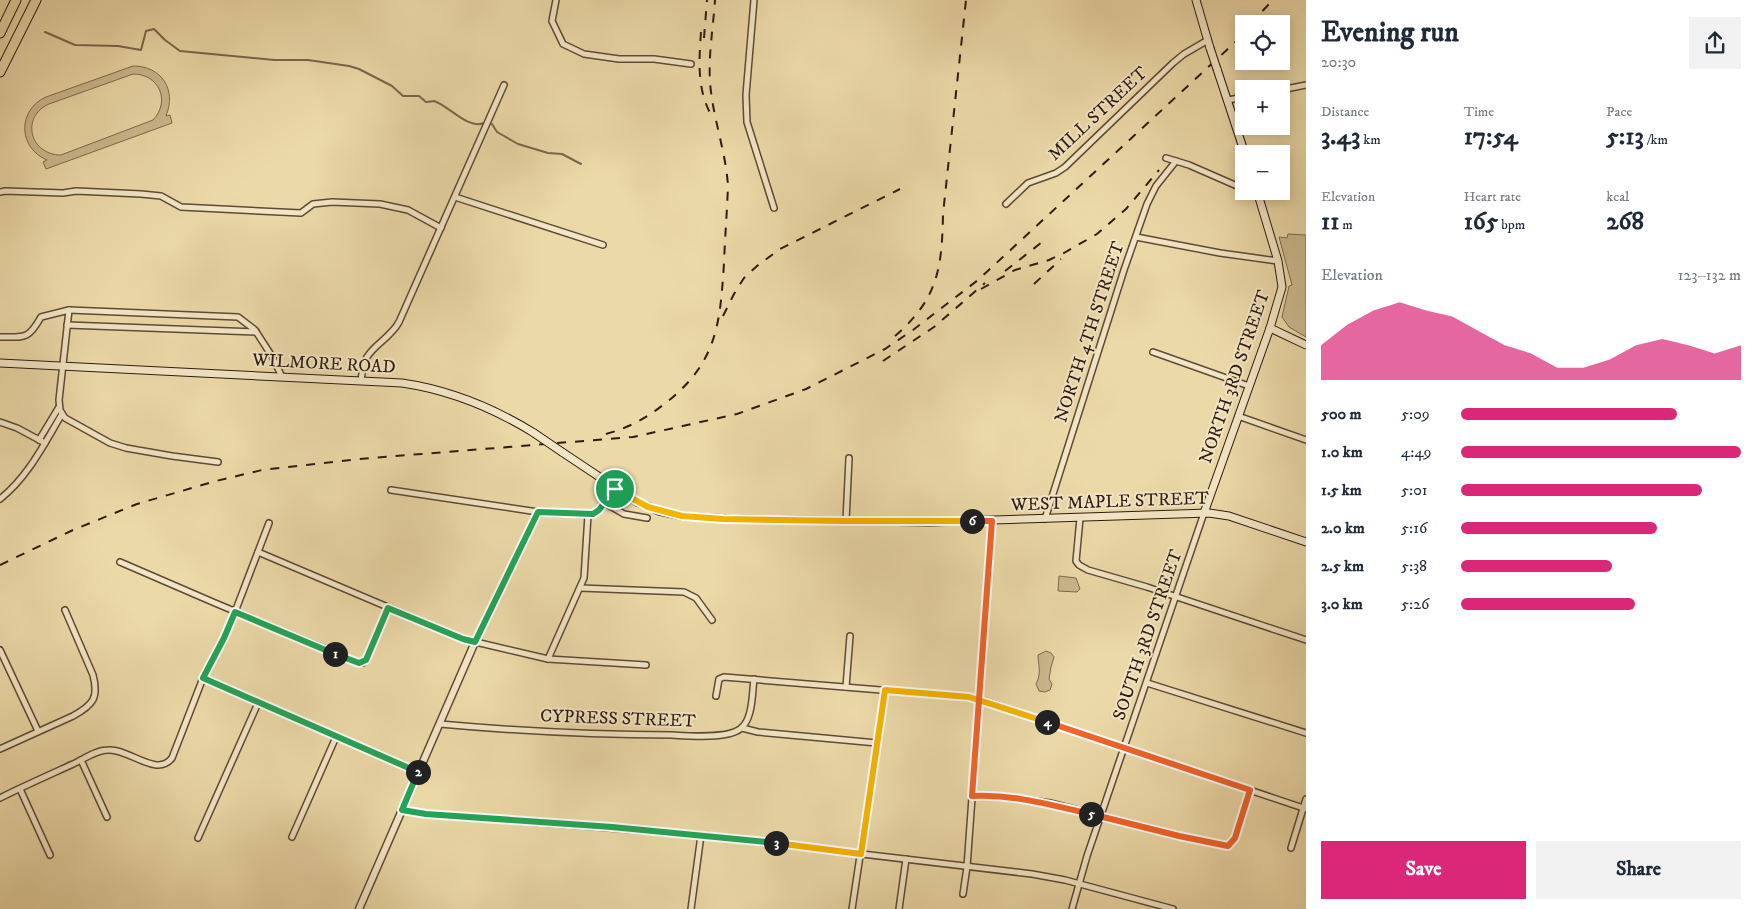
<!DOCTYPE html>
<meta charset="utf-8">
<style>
body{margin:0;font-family:"IM FELL DW Pica",serif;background:#f2f2f3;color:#1f2937;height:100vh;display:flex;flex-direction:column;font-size:19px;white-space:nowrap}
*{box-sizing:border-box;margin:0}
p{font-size:16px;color:#747a83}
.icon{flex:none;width:28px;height:28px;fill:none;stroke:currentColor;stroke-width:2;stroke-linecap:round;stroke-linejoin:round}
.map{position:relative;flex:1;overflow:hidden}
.side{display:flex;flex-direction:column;background:#fff;width:450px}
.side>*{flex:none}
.controls{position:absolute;left:1235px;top:15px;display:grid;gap:10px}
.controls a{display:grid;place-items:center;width:55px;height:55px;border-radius:0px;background:#fff;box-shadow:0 2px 12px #0003;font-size:25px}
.pin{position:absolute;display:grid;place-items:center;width:42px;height:42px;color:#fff;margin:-21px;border:2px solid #fff;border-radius:50%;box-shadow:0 1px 5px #0007}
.km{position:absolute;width:25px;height:25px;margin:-12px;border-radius:50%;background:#222;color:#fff;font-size:14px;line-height:25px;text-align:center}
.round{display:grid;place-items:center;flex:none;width:52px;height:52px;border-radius:0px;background:#f2f2f3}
.overview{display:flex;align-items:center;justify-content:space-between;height:85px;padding:0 15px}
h1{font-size:28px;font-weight:700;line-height:38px}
.metrics{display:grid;grid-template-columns:repeat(3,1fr);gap:8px;height:85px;padding:5px 15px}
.metrics div{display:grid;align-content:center}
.metrics b{font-size:25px;font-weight:700}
.metrics small{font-size:14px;font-weight:400}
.metrics p{font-size:14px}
.chart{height:140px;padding:10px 15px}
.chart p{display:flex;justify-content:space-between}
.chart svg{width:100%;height:90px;margin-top:5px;fill:#db2777;opacity:.7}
.action{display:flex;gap:10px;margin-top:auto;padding:10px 15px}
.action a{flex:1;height:58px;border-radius:0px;background:#db2777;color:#fff;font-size:20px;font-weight:700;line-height:58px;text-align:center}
.action a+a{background:#f2f2f3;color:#1f2937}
ul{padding:0 15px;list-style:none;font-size:16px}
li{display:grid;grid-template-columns:80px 60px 1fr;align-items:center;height:38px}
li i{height:12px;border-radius:6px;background:#db2777}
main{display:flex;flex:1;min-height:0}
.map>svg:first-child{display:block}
</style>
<main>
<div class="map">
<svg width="1306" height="909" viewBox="0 0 1306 909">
<rect width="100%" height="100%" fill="#ecd9a8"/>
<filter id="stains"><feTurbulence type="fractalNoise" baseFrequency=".004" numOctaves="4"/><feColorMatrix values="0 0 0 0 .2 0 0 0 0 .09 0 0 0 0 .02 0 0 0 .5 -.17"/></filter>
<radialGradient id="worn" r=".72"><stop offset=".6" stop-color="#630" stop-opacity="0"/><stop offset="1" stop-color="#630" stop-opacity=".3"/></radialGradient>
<g fill="#ccb98e" stroke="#7c6a50" fill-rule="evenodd">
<path d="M133,66C161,66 177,89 166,116L170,115L172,123L46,169L43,162L47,160C18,148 17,110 46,97ZM133,74C159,74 171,101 153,120L61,155C30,155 20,117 49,104Z"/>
<path d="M1288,234L1306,235V337L1289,327L1282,317L1289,286L1292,285L1279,237L1287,238Z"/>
<path d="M1059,576L1076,578L1080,589L1077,592L1058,591Z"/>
<path d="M1046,651L1051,653L1054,657L1051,667L1049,679L1052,684L1050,690L1045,692L1039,691L1036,684C1042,673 1038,665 1038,655Z"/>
</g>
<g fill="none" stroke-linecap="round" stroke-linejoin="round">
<g stroke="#79664d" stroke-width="2">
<path d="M45,32L75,45L118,46L141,50L146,31L154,29L165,40L180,51L274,60H308L349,66L359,69L392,86L403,96H419L426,102C427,102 434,101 434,101C448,105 468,130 484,123"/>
<path d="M492,124L497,132L518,144L548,153L562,154L581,164"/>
</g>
<defs>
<g id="minor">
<path d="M556,0L552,21L563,44L584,54L619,59H654L691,64"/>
<path d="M754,0L746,95L747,122L774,208"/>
<path d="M1281,90L1306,85"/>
<path d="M1228,100L1244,97"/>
<path d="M1166,158L1189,165L1244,189"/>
<path d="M1249,191L1258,194"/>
<path d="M0,192L5,191L63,193L76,191L141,194L161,196L181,207L301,213L313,204L332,202L380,204L408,210L441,228"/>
<path d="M455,197L603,245"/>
<path d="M1006,204L1028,183L1056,173L1065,167L1173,63L1184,54L1208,40"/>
<path d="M1136,237L1220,253L1278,261"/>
<path d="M69,310L238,317L255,330L273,358L282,377"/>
<path d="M67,325L256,332"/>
<path d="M0,337C25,337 28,340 41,317L69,310L59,400L60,410L65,418L110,443L126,448L172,456L218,462"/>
<path d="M1153,352L1249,386"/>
<path d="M361,380C362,373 363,364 367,357C375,344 391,337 399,322L504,85"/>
<path d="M1238,416L1306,440"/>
<path d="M0,422L17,428L45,443"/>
<path d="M39,440L59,407"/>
<path d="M391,490L538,512"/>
<path d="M0,499C28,477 44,444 62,414"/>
<path d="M605,503L624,514L647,518"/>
<path d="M1080,518L1076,561L1079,565L1088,570L1147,587L1306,640"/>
<path d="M1045,519L1124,270L1147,204L1156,186L1176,161"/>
<path d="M846,521L849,458"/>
<path d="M258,552L463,639L548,659L646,665"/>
<path d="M120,562L215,603L359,663H363L368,656L388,608"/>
<path d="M580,588L684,592L696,598L712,620"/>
<path d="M0,650L38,731"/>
<path d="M548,659L584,578L588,515"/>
<path d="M203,678L419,772"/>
<path d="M1147,683L1306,733"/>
<path d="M846,687L850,636"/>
<path d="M716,696L719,679L724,677L954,696L979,699L1306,809"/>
<path d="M440,724C517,731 595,735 672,735C689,736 727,739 740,729C753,720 752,694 754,679"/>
<path d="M742,728L758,732L877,743"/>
<path d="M0,749L73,716C93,705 99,698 93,675L65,610"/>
<path d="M81,760L107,817"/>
<path d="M20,789L50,855"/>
<path d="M972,796L1009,797L1050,803L1179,836L1228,846L1235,838L1250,790"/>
<path d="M0,798C24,786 49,775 73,764C84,759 96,750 108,750C128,748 157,778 172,758L203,678L224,639L235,612L269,523"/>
<path d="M401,810L426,814L701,835L1032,874L1065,880L1173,909"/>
<path d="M292,837L336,737"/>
<path d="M198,838L258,703"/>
<path d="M1291,848L1306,799"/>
<path d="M963,894L967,867L992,521"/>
<path d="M691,909L701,835"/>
<path d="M852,909L885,690"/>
<path d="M899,909L906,859"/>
<path d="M1072,909L1087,856L1204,513"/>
</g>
<path id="tertiary" d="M359,909L475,642L538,512L593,514L599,510L615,489"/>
<g id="secondary">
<path d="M1196,0L1210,48"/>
<path d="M1217,69L1245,154"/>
<path d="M1270,328L1306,345"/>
<path d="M0,363L402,383C450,390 492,407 534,433"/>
<path d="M562,452L637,502L659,511L682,516L729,519L930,522L1209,513L1229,516L1306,542"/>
<path d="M1204,513L1270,328L1282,287L1278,261L1257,191"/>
</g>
<g id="trunk">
<path d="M0,33L16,0"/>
<path d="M0,72L36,0"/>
</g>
</defs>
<use href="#minor" stroke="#5d4a38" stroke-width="8"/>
<use href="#tertiary" stroke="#5d4a38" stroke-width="9"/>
<use href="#secondary" stroke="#2d1a12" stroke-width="9"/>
<use href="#trunk" stroke="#2d1a12" stroke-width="11"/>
<use href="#minor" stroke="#f3e6c6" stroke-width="5"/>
<use href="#tertiary" stroke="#f3e6c6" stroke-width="6"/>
<use href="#secondary" stroke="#f3e6c6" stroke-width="7"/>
<use href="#trunk" stroke="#ecd9a8" stroke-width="9"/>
<g stroke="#2d1a12" stroke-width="2" stroke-dasharray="9 9" stroke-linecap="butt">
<path d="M1250,24L1273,0"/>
<path d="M701,32C699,61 697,87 710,113"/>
<path d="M704,38L707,0"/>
<path d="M1005,271L1046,239"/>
<path d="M1034,284L1061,259"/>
<path d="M981,289L1015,270L1049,260L1064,253L1097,234L1126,209L1159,170"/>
<path d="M723,316L734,294L744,278L757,266L780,249L900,189"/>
<path d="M895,336C938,299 942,268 943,214L966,0"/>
<path d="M883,361L934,327L985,283"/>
<path d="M606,434C628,428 645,419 663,405C717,364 720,325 724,263C725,237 727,212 728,186C726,154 715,124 711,92C707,61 713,31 715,0"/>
<path d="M0,565L73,530L137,504L216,481L262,470L359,459L633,437L737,414L806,389L885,349L913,330L978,280L1244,34"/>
</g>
<defs>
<g id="secondary-bridge">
<path d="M1210,48L1217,69"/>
<path d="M534,433L562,452"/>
</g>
</defs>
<use href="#secondary-bridge" stroke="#2d1a12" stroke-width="9" stroke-linecap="butt"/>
<use href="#secondary-bridge" stroke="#f3e6c6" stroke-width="7"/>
</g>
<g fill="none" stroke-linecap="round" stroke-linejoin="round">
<defs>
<path id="split-1" d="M335,654L359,663L366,660L388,608L463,639L475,642L538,512L593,514L599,510L615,489"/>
<path id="split-2" d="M335,654L235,612L224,638L203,678L418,772"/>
<path id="split-3" d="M418,772L402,810L426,814L612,827L776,843"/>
<path id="split-4" d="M776,843L861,854L885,690L969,697L1047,722"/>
<path id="split-5" d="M1047,722L1250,790L1235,838L1228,846L1179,836L1091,814"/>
<path id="split-6" d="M972,521H992L972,796C1015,794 1049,805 1091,814"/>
<path id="split-7" d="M615,489L648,507L682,516L723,519L846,521H972"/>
</defs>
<use href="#split-1" stroke="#fff" stroke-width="10"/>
<use href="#split-2" stroke="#fff" stroke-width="10"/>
<use href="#split-3" stroke="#fff" stroke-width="10"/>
<use href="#split-4" stroke="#fff" stroke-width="10"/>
<use href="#split-5" stroke="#fff" stroke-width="10"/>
<use href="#split-6" stroke="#fff" stroke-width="10"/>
<use href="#split-7" stroke="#fff" stroke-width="10"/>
<use href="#split-1" stroke="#22a559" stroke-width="6"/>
<use href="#split-2" stroke="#22a559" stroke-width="6"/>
<use href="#split-3" stroke="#22a559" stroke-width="6"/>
<use href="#split-4" stroke="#f5b400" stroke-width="6"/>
<use href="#split-5" stroke="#f0652b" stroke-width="6"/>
<use href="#split-6" stroke="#f0652b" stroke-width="6"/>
<use href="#split-7" stroke="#f5b400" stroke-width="6"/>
</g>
<g text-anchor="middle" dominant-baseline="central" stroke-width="4" stroke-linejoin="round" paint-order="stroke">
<g font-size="18" fill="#2d1a12" stroke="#f3e6c6">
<text transform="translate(1098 114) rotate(-43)">MILL STREET</text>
<text transform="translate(1090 332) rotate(-72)">NORTH 4TH STREET</text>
<text transform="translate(324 364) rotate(3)">WILMORE ROAD</text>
<text transform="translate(1235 377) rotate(-71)">NORTH 3RD STREET</text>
<text transform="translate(1110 502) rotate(-2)">WEST MAPLE STREET</text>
<text transform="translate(1148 635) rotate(-71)">SOUTH 3RD STREET</text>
<text transform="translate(618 719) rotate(2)">CYPRESS STREET</text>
</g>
</g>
<rect width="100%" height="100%" filter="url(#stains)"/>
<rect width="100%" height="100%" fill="url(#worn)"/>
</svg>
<div class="controls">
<a><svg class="icon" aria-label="locate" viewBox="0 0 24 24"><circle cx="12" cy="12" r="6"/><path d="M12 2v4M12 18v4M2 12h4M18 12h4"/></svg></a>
<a>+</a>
<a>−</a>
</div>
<div class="pin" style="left:615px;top:489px;background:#1e9e55"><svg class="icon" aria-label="arrive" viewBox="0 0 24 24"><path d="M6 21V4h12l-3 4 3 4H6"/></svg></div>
<b class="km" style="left:335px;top:654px">1</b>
<b class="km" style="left:418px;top:772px">2</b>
<b class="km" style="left:776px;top:843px">3</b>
<b class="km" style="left:1047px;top:722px">4</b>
<b class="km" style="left:1091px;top:814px">5</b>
<b class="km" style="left:972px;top:521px">6</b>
</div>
<section class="side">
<div class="overview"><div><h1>Evening run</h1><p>20:30</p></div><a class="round"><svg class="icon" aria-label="share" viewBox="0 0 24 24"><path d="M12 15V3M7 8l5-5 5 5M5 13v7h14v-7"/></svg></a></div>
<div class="metrics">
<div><p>Distance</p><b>3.43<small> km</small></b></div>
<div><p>Time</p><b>17:54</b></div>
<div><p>Pace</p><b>5:13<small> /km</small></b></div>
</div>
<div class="metrics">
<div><p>Elevation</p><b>11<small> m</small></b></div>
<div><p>Heart rate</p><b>165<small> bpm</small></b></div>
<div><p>kcal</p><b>268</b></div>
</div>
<div class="chart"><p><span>Elevation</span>123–132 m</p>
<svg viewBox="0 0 160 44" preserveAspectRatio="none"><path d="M0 44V27L10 17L20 10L30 6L40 10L50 13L60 20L70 27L80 31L90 38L100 38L110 34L120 27L130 24L140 27L150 31L160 27V44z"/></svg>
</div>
<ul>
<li><b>500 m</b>5:09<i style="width:77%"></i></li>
<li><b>1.0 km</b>4:49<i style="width:100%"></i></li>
<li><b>1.5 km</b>5:01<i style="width:86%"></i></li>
<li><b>2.0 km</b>5:16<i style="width:70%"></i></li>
<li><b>2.5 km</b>5:38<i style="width:54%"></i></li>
<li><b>3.0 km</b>5:26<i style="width:62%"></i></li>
</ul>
<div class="action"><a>Save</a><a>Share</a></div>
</section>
</main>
